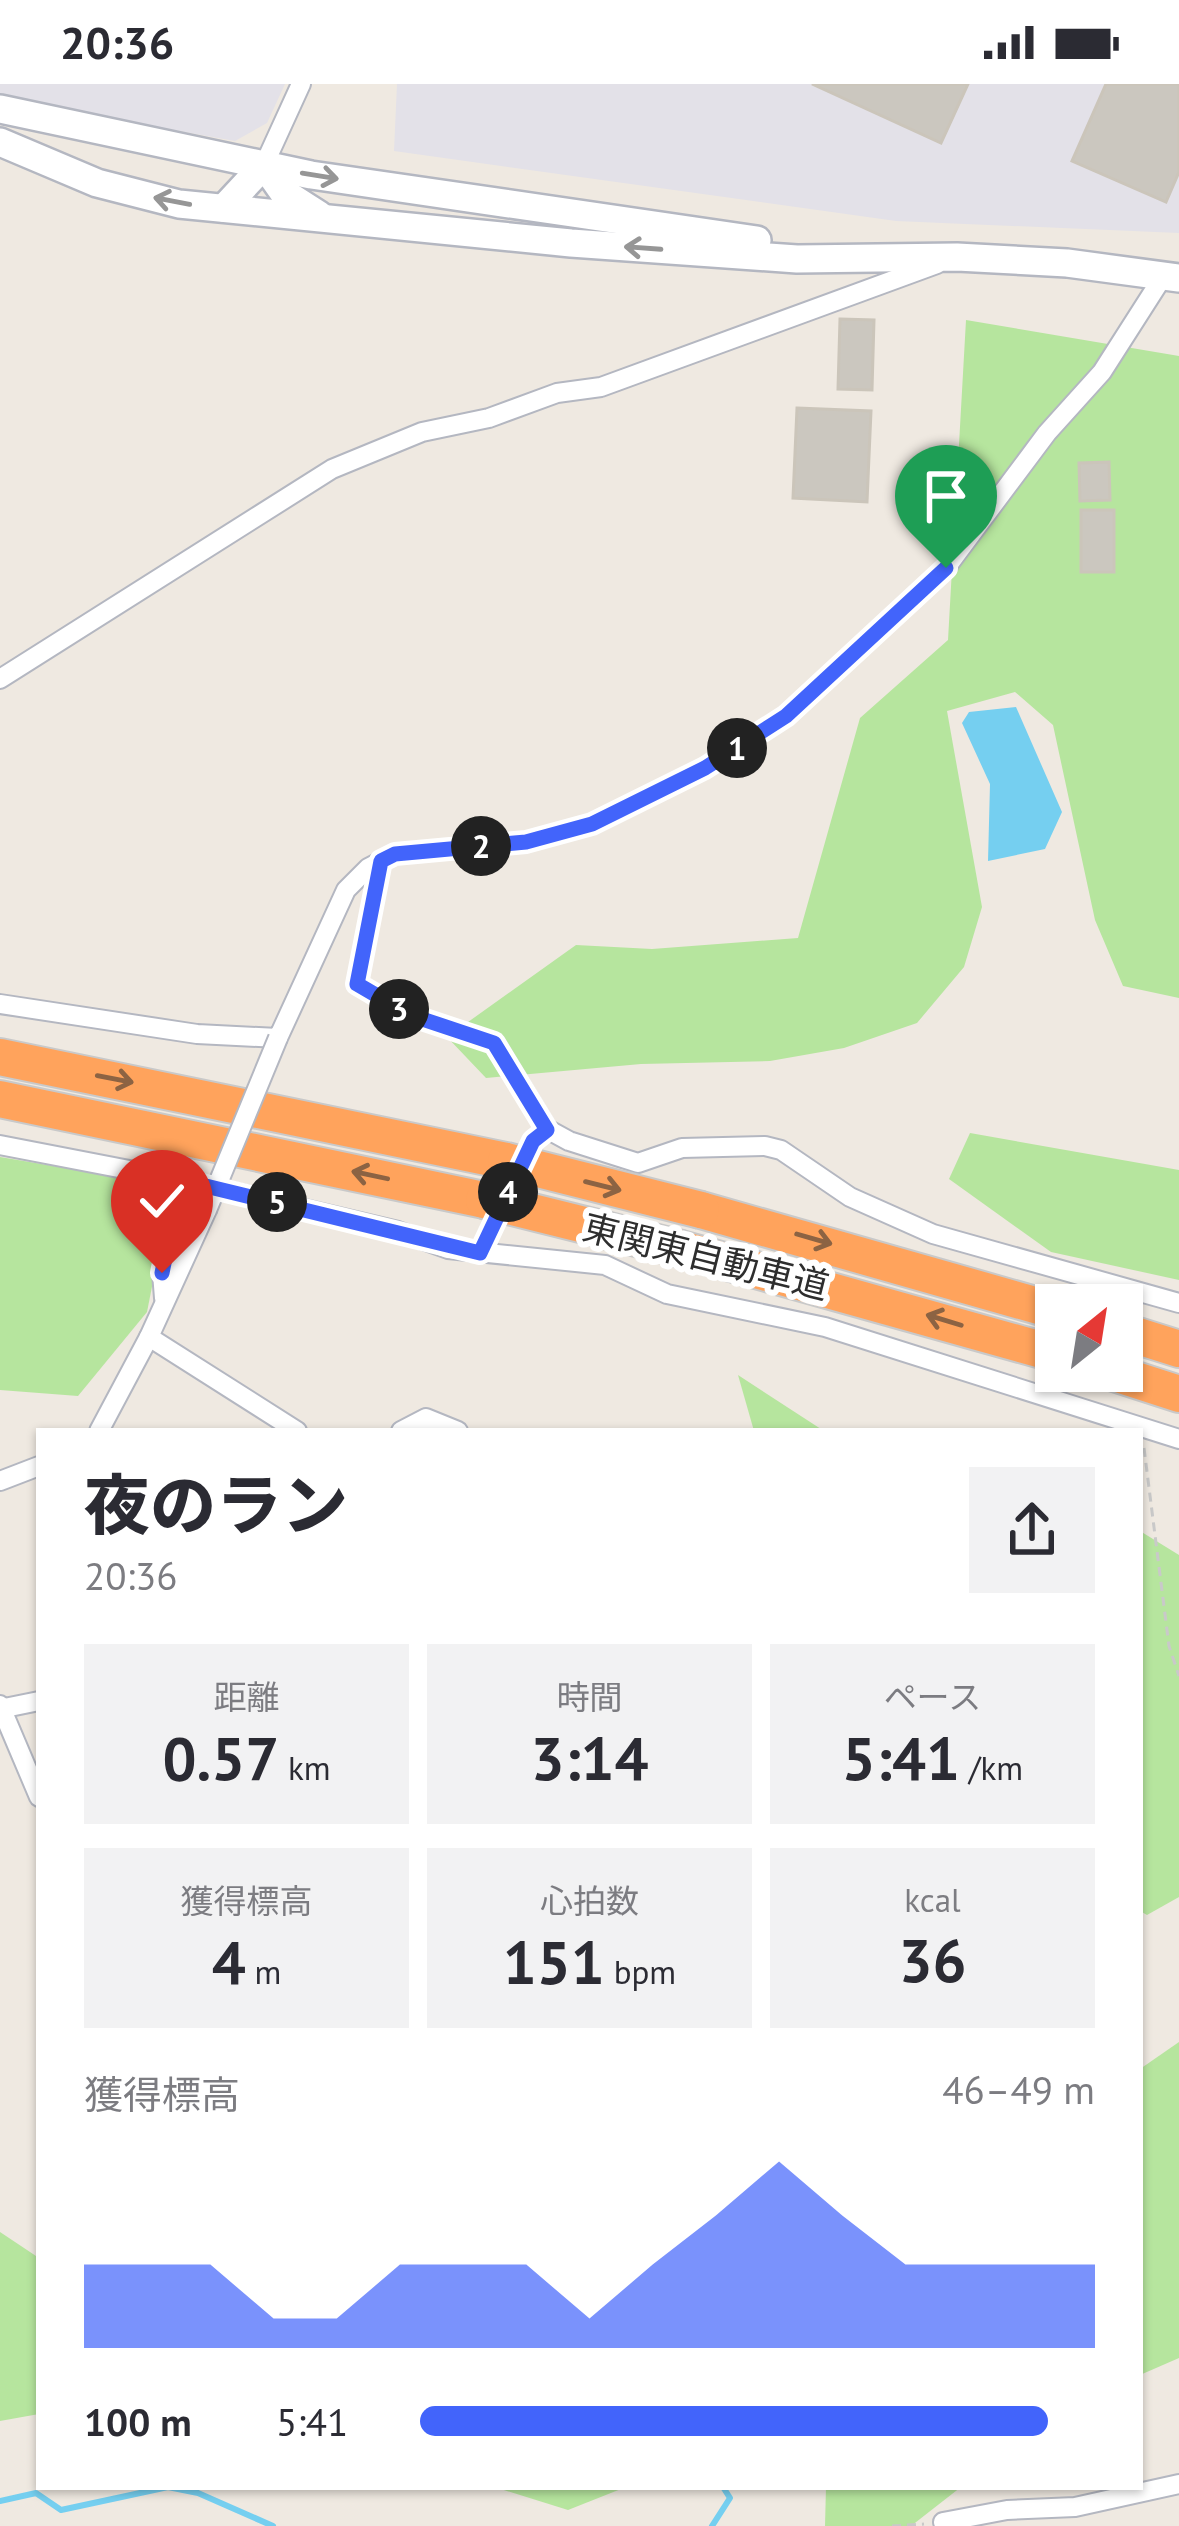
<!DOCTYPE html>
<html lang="ja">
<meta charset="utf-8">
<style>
body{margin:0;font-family:"PT Sans","Noto Sans JP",sans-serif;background:#f2f2f3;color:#2b2b33;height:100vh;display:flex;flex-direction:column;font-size:45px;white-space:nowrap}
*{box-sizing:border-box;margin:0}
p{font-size:39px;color:#7c7c81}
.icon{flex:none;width:66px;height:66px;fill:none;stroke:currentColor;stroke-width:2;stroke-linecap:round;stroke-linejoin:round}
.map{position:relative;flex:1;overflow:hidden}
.details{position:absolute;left:36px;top:1344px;width:1107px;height:1062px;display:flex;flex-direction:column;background:#fff;border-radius:0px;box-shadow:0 3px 9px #0004}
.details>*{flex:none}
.needle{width:78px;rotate:30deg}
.controls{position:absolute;left:1035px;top:1200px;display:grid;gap:24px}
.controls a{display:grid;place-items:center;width:108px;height:108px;border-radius:0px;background:#fff;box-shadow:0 3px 9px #0004;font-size:60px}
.pin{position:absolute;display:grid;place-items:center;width:102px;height:102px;color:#fff;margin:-123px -51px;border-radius:50% 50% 50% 0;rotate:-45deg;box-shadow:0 0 12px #0007}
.pin .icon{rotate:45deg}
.km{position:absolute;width:60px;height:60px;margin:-30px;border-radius:50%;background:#222;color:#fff;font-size:33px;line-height:60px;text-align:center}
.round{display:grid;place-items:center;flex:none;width:126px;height:126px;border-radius:0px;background:#f2f2f3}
.head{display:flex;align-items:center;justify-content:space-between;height:204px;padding:0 48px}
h1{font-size:66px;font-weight:800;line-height:90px}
.stats{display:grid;grid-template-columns:repeat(3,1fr);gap:18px;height:204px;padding:12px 48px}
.stats div{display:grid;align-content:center;border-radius:0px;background:#f2f2f3;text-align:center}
.stats b{font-size:60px;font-weight:800}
.stats small{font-size:33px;font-weight:400}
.stats p{font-size:33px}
.chart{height:336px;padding:24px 48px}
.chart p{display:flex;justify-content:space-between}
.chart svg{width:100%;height:216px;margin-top:12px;fill:#4264fb;opacity:.7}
ul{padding:0 48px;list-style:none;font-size:39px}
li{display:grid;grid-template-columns:192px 144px 1fr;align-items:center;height:90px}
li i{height:30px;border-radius:15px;background:#4264fb}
.status{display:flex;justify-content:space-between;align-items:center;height:84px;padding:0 60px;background:#fff;direction:ltr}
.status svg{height:33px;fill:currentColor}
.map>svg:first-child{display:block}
</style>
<div class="status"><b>20:36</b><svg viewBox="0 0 49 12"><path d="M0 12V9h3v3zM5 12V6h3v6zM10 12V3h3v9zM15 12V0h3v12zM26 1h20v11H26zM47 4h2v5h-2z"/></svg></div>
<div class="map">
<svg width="1179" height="2442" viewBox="0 0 1179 2442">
<rect width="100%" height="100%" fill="#efe9e1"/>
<g fill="#e3e1e8">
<path d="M0,0H285L267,39L235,57L0,15Z"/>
<path d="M397,0H1179V149L896,137L394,67Z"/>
</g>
<g fill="#b6e59e">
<path d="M966,236L1179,272V914L1123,902L1095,836L1053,641L1015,608L947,627L982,823L964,883L917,939L844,964L770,977L641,980L486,994L447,953L576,861L652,865L798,854L860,634L948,556Z"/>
<path d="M970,1049L1179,1086V1196L1051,1168L949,1095Z"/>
<path d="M0,1073L172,1102L147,1228L78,1312L0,1306Z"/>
<path d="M738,1291L824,1347H754Z"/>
<path d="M1140,1447L1179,1471V1813L1147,1831L1140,1827Z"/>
<path d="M1179,1958V2274L1140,2291V1985Z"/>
<path d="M0,2148L39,2174V2330L0,2337Z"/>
<path d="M494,2403H626L568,2426Z"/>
<path d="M826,2403H961L911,2442H825Z"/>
</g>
<path fill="#75cff0" d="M1016,623L1062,728L1045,765L988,777L990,700L962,639L969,628Z"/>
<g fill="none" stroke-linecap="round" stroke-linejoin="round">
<g stroke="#75cff0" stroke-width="6">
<path d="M0,2417L36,2409L61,2426L168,2403L198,2409L273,2442"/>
<path d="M712,2442L730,2414L723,2403"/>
</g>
</g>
<g fill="#cbc7bf" stroke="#cbc5ba" stroke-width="3">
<path d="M812,0H968L941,59Z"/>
<path d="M1106,0H1179V88L1166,118L1072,77Z"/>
<path d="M840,235L874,236L872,306L838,305Z"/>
<path d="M797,324L871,327L867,418L793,414Z"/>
<path d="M1109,378L1110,416L1080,417L1079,379Z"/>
<rect x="1081" y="426" width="33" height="62"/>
</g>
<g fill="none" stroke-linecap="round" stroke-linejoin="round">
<defs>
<g id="street">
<path d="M264,81L301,0"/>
<path d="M0,595L332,385L422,348L489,334L557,309L601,303L937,180"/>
<path d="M381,777L357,900L410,931L495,959L547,1045L569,1057L638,1079L682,1064L765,1062L781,1066L850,1113L933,1150L1179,1219"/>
<path d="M0,920L197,950L278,954L346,806L368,784L395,770L526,758L593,740L705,684L786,632L946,484L1047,349L1102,288L1164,191"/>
<path d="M0,1061L181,1096L398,1147L448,1165L605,1181L667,1210L825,1243L1179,1355"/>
<path d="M207,1126L149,1253L297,1347"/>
<path d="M480,1169L533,1057L547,1045"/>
<path d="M164,1214L162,1189L181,1096"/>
<path d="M99,1347L149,1253"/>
<path d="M401,1347L426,1334L458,1347"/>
<path d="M0,1397L39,1382"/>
<path d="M0,1621L39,1713"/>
<path d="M0,1625L39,1617"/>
<path d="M943,2438L1007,2426L1075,2423L1179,2400"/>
</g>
<g id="secondary">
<path d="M0,25L311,91L757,156"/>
<path d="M0,58L97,99L179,120L571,159L797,175L957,173L1067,179L1179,194"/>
<path d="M224,124L264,81L283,108L319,131"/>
</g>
<g id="highway">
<path d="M0,973L506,1077"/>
<path d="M0,1015L484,1116"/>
<path d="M701,1126L1056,1227"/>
<path d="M681,1165L1056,1270"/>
<path d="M1122,1247L1179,1265"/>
<path d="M1108,1287L1179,1310"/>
</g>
</defs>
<use href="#street" stroke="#b4b7c1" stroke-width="22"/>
<use href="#secondary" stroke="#b4b7c1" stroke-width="32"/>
<use href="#highway" stroke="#c9c9c9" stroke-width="40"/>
<g stroke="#c9c9c9" stroke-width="3" stroke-dasharray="9 6" stroke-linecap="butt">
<path d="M1144,1364L1169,1562L1179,1592"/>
<path d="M892,2442L924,2440"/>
</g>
<use href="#street" stroke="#fff" stroke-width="18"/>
<use href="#secondary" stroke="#fff" stroke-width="27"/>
<use href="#highway" stroke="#ffa35c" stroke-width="36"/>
<defs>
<path id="street-bridge" d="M207,1126L278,954"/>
<g id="highway-bridge">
<path d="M506,1077L701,1126"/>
<path d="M484,1116L681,1165"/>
</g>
</defs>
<use href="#street-bridge" stroke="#b4b7c1" stroke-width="22" stroke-linecap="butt"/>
<use href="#highway-bridge" stroke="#c9c9c9" stroke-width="40" stroke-linecap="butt"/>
<use href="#street-bridge" stroke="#fff" stroke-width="18"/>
<use href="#highway-bridge" stroke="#ffa35c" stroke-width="36"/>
</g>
<defs><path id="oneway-shaft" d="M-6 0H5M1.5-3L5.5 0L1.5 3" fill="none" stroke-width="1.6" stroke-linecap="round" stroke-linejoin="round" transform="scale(3)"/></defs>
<g stroke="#969696">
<use href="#oneway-shaft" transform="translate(320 92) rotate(9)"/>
<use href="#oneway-shaft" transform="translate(172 117) rotate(-169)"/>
<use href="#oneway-shaft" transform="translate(643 164) rotate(-176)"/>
</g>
<g stroke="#8c6343">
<use href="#oneway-shaft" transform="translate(115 995) rotate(11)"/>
<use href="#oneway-shaft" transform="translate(370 1091) rotate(-168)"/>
<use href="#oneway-shaft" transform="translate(603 1102) rotate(14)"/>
<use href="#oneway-shaft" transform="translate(814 1155) rotate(16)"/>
<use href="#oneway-shaft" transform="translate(944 1236) rotate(-163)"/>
</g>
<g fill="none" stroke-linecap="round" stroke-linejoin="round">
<defs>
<path id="route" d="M162,1189L181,1096L480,1169L533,1057L547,1046L494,959L410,931L357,900L381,777L395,770L526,758L592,740L705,684L786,632L946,484"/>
</defs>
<use href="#route" stroke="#fff" stroke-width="24"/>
<use href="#route" stroke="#4264fb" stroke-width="15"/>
</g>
<g text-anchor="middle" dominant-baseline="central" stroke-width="12" stroke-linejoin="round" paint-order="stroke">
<g font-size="36" fill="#2e2e2e" stroke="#fff">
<text transform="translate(706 1172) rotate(14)">東関東自動車道</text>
</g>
</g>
</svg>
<div class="controls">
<a><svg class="needle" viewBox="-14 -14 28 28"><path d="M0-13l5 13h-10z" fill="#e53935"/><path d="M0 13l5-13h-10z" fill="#7c7c81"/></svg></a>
</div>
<div class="pin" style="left:946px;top:484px;background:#1e9e55"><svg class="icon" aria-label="arrive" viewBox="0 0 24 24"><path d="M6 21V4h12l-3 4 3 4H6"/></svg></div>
<div class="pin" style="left:162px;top:1189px;background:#d93025"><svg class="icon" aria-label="check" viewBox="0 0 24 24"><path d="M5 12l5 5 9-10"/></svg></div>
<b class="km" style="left:737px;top:664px">1</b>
<b class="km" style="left:481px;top:762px">2</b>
<b class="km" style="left:399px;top:925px">3</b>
<b class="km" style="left:508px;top:1108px">4</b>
<b class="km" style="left:277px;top:1118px">5</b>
<section class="details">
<div class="head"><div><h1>夜のラン</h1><p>20:36</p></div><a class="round"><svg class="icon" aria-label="share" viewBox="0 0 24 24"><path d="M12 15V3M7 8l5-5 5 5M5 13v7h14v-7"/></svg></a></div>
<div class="stats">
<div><p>距離</p><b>0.57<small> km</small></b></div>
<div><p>時間</p><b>3:14</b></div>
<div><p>ペース</p><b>5:41<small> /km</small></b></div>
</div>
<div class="stats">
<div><p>獲得標高</p><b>4<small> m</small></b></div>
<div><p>心拍数</p><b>151<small> bpm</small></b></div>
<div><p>kcal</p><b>36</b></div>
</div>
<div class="chart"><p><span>獲得標高</span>46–49 m</p>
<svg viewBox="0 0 160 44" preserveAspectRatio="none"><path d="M0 44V27L10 27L20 27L30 38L40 38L50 27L60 27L70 27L80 38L90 27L100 17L110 6L120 17L130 27L140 27L150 27L160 27V44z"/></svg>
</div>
<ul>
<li><b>100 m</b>5:41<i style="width:93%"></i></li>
</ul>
</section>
</div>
